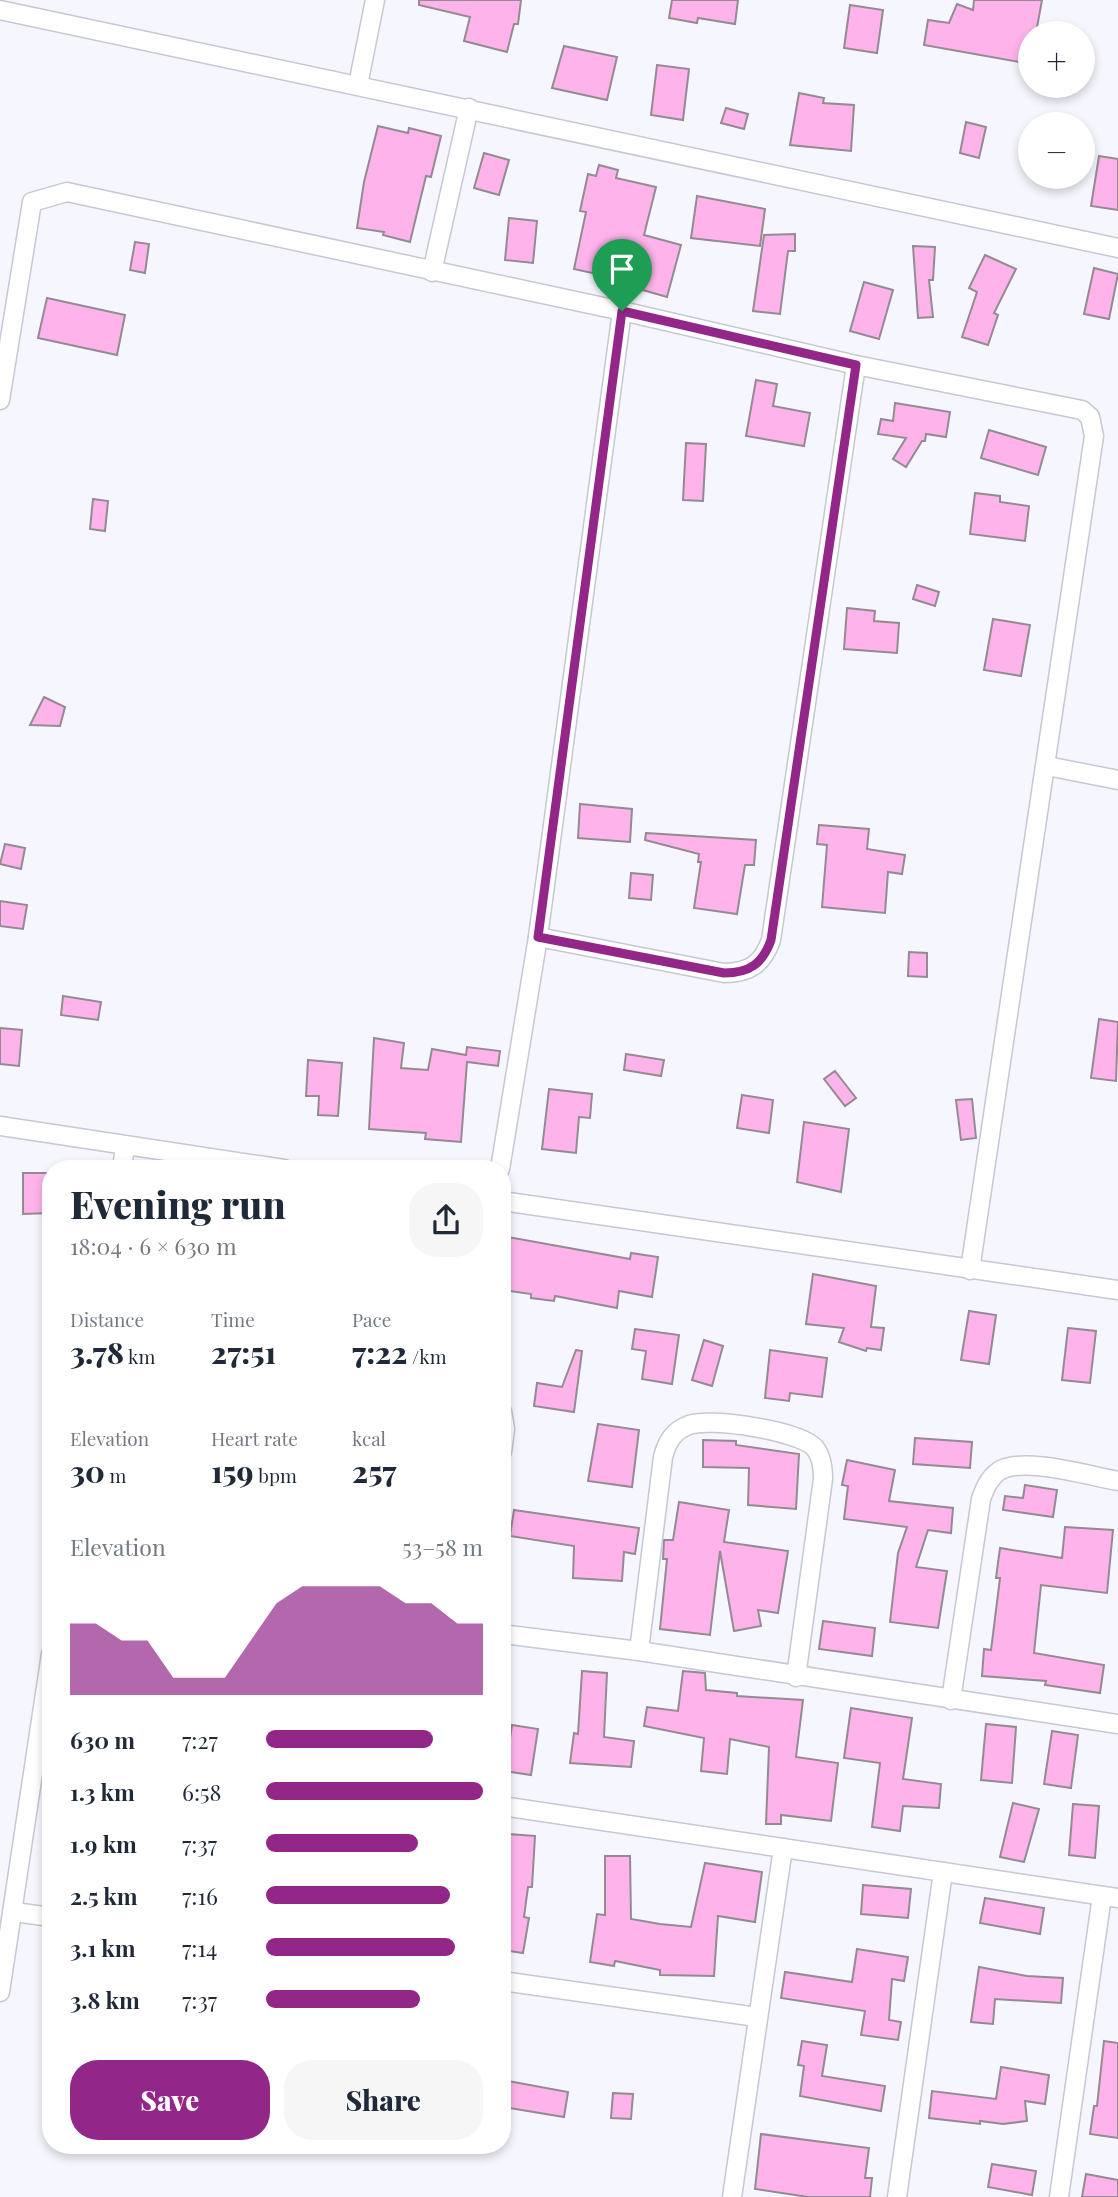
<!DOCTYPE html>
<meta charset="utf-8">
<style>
body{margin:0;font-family:"Playfair Display",serif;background:#f6f6f7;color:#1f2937;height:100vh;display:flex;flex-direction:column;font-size:26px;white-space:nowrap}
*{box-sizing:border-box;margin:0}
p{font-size:23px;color:#747a83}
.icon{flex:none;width:38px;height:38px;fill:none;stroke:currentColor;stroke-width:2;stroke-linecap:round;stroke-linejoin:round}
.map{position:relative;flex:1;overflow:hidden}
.details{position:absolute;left:42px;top:1160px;width:469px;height:994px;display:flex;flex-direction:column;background:#fff;border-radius:28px;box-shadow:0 4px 10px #0003}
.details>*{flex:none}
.fabs{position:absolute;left:1018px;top:21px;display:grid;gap:14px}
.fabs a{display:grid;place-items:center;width:77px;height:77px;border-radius:50%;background:#fff;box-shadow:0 4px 10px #0003;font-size:35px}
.pin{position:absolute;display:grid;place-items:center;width:60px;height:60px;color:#fff;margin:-72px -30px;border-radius:50% 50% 50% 0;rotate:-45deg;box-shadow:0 0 7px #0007}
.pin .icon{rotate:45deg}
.round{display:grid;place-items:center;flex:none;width:74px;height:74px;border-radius:28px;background:#f6f6f7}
.summary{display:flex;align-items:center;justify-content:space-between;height:119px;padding:0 28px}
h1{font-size:38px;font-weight:800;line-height:52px}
.metrics{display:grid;grid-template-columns:repeat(3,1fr);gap:10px;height:119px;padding:7px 28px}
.metrics div{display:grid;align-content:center}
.metrics b{font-size:30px;font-weight:800}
.metrics small{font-size:19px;font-weight:400}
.metrics p{font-size:19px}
.chart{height:196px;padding:14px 28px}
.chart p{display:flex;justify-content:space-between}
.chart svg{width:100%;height:126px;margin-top:7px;fill:#932789;opacity:.7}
.primary-button{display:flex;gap:14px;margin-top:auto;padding:14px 28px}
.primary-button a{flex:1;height:80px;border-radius:28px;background:#932789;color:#fff;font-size:28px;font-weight:800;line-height:80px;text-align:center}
.primary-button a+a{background:#f6f6f7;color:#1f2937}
ul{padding:0 28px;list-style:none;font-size:23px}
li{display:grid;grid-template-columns:112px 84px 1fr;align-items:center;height:52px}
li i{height:18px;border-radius:9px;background:#932789}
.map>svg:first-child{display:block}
</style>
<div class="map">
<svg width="1118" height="2197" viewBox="0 0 1118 2197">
<rect width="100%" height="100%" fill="#f6f7fe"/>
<g fill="#feb3eb" stroke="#948a91" stroke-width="2">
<path d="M419,0H521L518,24H514L507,52L464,41L470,17L419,5Z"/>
<path d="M672,0H738L735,24L698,18L697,23L669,18Z"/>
<path d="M974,0H1042L1036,33L1031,32L1030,64L924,45L928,20L949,23L957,4L973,10Z"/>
<path d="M850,5L883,10L877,53L844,48Z"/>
<path d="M564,46L617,57L607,100L552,88Z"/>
<path d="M657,65L689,69L683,120L651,115Z"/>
<path d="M799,93L824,98L823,103L854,105L851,151L790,145Z"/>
<path d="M726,108L748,114L744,129L721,123Z"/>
<path d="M966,122L986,127L979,158L960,153Z"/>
<path d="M378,126L408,133L409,128L441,136L431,177L426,176L410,242L383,235L384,232L357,228L364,182Z"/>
<path d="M484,153L509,160L499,195L474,188Z"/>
<path d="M1099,156L1118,159V210L1091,206Z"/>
<path d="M599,165L618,170L616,178L656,187L644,235L681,245L667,297L636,288L638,283L574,269L586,212L580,211L588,174L596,176Z"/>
<path d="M697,196L765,209L760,246L691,238Z"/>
<path d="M509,218L537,221L533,263L505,260Z"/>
<path d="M795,234V251H788L780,314L753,311L764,235Z"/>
<path d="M135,242L149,244L145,273L130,270Z"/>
<path d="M913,246L935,247L933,280H929L933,317L918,318Z"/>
<path d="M985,255L1016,269L994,313L998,315L988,345L962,337L977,292L969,288Z"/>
<path d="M1094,268L1118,274L1109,319L1084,314Z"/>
<path d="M864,282L893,290L879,339L850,331Z"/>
<path d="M47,298L125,315L117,355L38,338Z"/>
<path d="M756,380L777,384L773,406L810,413L804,446L746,436Z"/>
<path d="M895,403L950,412L946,437L926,434L925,441H922L906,467L893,459L906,438L878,434L881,419L893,421Z"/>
<path d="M989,430L1046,447L1038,475L981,458Z"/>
<path d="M686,443L706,444L703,501L683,500Z"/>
<path d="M975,493L1000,496V502L1029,506L1025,541L970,534Z"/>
<path d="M93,499L108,501L105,531L90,529Z"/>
<path d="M917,585L939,592L935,606L913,599Z"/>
<path d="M847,608L875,611L874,621L899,623L897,653L844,649Z"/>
<path d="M993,619L1030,625L1021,676L984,670Z"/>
<path d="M44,697L65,707L60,726L30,725Z"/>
<path d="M580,804L632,809L630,842L578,838Z"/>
<path d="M819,825L869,829L867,849L905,855L902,874L888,872L885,913L822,907L827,845L817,844Z"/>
<path d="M646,833L756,840L754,865H745L737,914L694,908L701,862H698L699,854L645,840Z"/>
<path d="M5,844L25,848L21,869L0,864Z"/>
<path d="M631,873L653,875L651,900L629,898Z"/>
<path d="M0,901L27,905L23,929L0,926Z"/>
<path d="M909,952L927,953V977L908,976Z"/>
<path d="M63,996L101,1002L98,1020L61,1015Z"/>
<path d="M1099,1019L1118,1022L1116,1081L1091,1078Z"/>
<path d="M0,1028L22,1030L19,1066L0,1064Z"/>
<path d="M374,1038L404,1043L401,1068L428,1070L432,1049L466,1055L467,1047L500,1051L498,1066L467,1062L461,1142L425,1139L426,1133L369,1129Z"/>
<path d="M626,1054L664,1060L661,1076L624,1070Z"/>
<path d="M308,1060L342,1063L338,1116L318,1115L319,1096H306Z"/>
<path d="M835,1071L856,1098L845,1106L824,1079Z"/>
<path d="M549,1089L592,1094L590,1118L579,1117L576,1153L542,1149Z"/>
<path d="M742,1095L773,1100L769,1133L737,1128Z"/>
<path d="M972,1099L976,1138L961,1140L956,1100Z"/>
<path d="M804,1122L849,1129L841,1192L797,1182Z"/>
<path d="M23,1173H51V1213L23,1214Z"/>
<path d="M502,1236L630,1259L631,1253L658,1257L652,1297L619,1291L617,1308L555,1296L554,1301L531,1298V1294L502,1290Z"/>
<path d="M813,1274L876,1286L871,1327L884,1328L881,1350L867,1348L866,1351L839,1342L844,1328L806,1324Z"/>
<path d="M969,1311L996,1315L989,1364L961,1360Z"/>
<path d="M1068,1328L1096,1331L1090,1383L1062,1380Z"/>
<path d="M635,1329L679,1335L672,1384L642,1379L646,1351L632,1349Z"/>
<path d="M704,1340L723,1346L712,1386L692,1380Z"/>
<path d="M576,1350L582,1351L574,1412L534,1406L537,1383L562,1387Z"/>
<path d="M770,1350L827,1358L822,1397L790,1393L789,1401L765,1398Z"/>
<path d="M598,1424L639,1430L632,1487L588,1481Z"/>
<path d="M915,1438L972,1442L970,1468L913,1464Z"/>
<path d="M703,1440L736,1441V1445L799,1454L796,1509L748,1505L749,1468L703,1467Z"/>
<path d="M847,1460L895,1470L889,1501L953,1508L951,1533L928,1530L916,1567L947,1571L938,1628L890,1622L898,1553L907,1527L844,1519L848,1486L842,1485Z"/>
<path d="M1025,1485L1057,1490L1053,1517L1003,1510L1005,1496L1023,1498Z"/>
<path d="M679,1502L729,1510L724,1542L788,1551L778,1613L758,1610L761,1626L734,1631L720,1551L710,1635L660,1629L667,1559H663L664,1540H673Z"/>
<path d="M514,1510L639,1528L635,1554L624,1552L622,1581L573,1578L574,1546L510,1536Z"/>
<path d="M1065,1527L1113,1530L1107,1593L1041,1585L1034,1653L1104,1665L1100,1693L1045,1685L1046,1681L982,1676L984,1649L991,1650L1000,1578H996L1000,1548L1062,1558Z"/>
<path d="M823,1621L875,1628L872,1656L819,1649Z"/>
<path d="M582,1671L607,1673L604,1737L634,1741L631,1767L570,1763L574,1733L578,1734Z"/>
<path d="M683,1671L705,1673L706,1690L737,1693V1696L803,1700L796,1757L838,1763L831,1821L781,1815V1824H766L769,1747L730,1739L727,1774L701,1771L704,1738L644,1726L647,1707L678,1711Z"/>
<path d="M851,1708L912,1718L903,1779L941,1784L939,1808L903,1806L900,1831L872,1827L880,1763L844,1758Z"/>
<path d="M986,1724L1016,1727L1012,1783L981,1780Z"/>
<path d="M512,1725L538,1729L531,1775L505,1771Z"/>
<path d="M1052,1731L1078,1735L1071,1788L1044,1784Z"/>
<path d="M1013,1803L1039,1809L1024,1862L1000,1857Z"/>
<path d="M1073,1804L1099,1806L1095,1858L1069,1855Z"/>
<path d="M508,1834L535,1836L532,1887H528L524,1917L529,1918L523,1953L502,1950L507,1913H504Z"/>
<path d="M605,1856H630L631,1919L660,1924L691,1927L705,1863L762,1872L755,1922L718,1916L714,1976L660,1975V1970L615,1961L614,1966L590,1962L597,1914L605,1915Z"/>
<path d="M863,1885L911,1889L908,1918L861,1914Z"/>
<path d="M985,1898L1044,1908L1040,1934L980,1923Z"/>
<path d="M857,1949L908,1957L904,1981L892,1979L889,2020L901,2022L898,2040L861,2035L865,2011L781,1998L785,1972L852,1982Z"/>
<path d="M979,1967L1027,1976L1063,1978L1061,2003L995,1999L993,2024L971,2022Z"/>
<path d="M802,2041L827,2045L822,2076L885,2086L881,2111L800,2096L804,2066L798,2065Z"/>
<path d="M1104,2041L1118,2043V2138L1090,2134L1094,2106H1097Z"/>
<path d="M1001,2067L1049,2075L1045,2104L1025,2101L1027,2121L1003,2124L980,2121V2124L929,2118L932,2091L996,2099Z"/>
<path d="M508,2081L568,2092L564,2117L504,2107Z"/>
<path d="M613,2093L633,2094L631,2119L611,2118Z"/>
<path d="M761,2134L869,2148L865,2178H872L870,2197H808L755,2189Z"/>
<path d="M992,2164L1036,2171L1032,2195L988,2187Z"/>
<path d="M1086,2174L1118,2180V2197H1082Z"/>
</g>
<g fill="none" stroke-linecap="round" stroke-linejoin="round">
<defs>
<g id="minor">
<path d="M0,10L1118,248"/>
<path d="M358,85L375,0"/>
<path d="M432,272L469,108"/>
<path d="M0,400L32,202L67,192L622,311L856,365L1082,410L1090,417L1094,436L970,1270"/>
<path d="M1047,766L1118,780"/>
<path d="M538,937L724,973C750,973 763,963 771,940L856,365"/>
<path d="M0,1126L284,1169"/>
<path d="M122,1169L125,1146"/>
<path d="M500,1169L538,937L622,311"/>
<path d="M502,1201L1118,1290"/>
<path d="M502,1411L505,1429L502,1452"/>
<path d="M502,1634L639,1651L1118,1724"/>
<path d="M639,1651L663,1457C667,1442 673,1431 689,1425C710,1417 800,1431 815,1448C822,1457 823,1468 823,1479L796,1677"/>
<path d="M951,1700L981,1499C985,1488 989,1478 999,1471C1023,1456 1089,1476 1118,1481"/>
<path d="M502,1806L1118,1898"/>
<path d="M14,1912L51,1917"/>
<path d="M502,1981L757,2017"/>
<path d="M0,1992L51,1654"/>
<path d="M732,2197L783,1848"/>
<path d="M897,2197L943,1872"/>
<path d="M1059,2197L1102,1896"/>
</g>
</defs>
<use href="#minor" stroke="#c6c8d2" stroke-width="21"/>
<use href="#minor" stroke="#fff" stroke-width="18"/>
</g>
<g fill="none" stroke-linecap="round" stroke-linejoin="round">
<defs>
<path id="route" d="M622,311L856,365L771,940C763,963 750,973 724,973L538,937Z"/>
</defs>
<use href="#route" stroke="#fff" stroke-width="14"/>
<use href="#route" stroke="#932789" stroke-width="9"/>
</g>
</svg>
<div class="fabs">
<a>+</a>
<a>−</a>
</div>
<div class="pin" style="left:622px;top:311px;background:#1e9e55"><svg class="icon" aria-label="arrive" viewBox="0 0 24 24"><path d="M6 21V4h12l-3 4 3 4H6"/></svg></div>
<section class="details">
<div class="summary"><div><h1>Evening run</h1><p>18:04 · 6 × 630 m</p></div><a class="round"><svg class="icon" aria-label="share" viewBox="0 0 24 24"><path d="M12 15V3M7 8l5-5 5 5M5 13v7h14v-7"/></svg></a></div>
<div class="metrics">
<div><p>Distance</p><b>3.78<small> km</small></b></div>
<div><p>Time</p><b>27:51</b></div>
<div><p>Pace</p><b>7:22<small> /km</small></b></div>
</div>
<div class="metrics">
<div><p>Elevation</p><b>30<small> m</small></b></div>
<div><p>Heart rate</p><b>159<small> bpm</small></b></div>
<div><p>kcal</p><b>257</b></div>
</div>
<div class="chart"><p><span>Elevation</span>53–58 m</p>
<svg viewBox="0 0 160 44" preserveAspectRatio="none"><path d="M0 44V19L10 19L20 25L30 25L40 38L50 38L60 38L70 25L80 12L90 6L100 6L110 6L120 6L130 12L140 12L150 19L160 19V44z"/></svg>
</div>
<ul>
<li><b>630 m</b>7:27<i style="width:77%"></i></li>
<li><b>1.3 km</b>6:58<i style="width:100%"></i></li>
<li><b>1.9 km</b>7:37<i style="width:70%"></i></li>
<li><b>2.5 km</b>7:16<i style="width:85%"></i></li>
<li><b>3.1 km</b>7:14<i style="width:87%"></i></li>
<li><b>3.8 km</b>7:37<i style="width:71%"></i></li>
</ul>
<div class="primary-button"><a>Save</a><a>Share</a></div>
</section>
</div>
